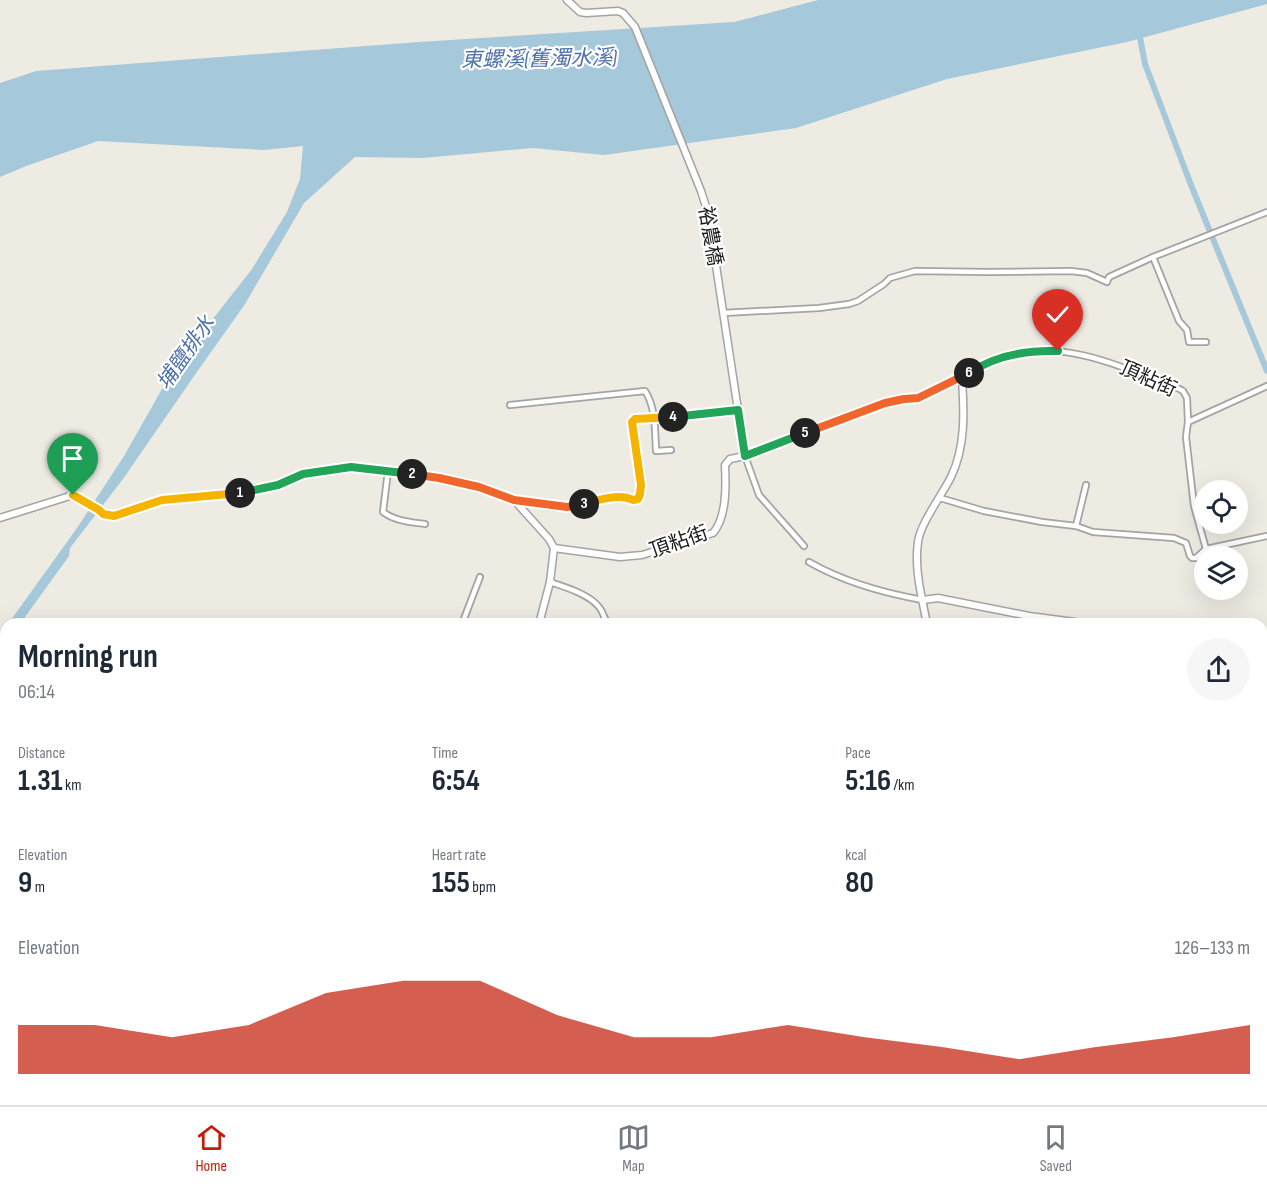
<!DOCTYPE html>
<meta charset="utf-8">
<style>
body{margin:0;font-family:"Sofia Sans Condensed","Noto Sans TC",sans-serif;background:#f6f6f7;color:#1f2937;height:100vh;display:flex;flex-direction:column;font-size:22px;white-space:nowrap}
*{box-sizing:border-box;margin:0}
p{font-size:20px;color:#747a83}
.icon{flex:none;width:33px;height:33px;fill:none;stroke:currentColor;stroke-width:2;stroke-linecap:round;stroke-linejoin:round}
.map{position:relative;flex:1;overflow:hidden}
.details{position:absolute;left:0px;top:618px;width:1268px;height:488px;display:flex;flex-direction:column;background:#fff;border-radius:18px 18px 0 0;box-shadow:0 6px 24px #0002}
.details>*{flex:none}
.buttons{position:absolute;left:1194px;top:480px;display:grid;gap:12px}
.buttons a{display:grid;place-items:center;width:54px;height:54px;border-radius:50%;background:#fff;box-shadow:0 6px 24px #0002;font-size:30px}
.pin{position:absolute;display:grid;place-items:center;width:51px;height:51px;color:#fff;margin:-62px -26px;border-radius:50% 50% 50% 0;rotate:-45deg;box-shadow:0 0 6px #0007}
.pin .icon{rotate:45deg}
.km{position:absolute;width:30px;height:30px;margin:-15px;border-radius:50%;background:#222;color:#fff;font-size:16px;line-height:30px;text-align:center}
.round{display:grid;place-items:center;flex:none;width:63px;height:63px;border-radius:32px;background:#f6f6f7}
.headline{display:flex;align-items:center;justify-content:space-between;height:102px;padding:0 18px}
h1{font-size:33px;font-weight:700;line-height:45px}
.metrics{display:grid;grid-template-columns:repeat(3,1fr);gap:9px;height:102px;padding:6px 18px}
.metrics div{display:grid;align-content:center}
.metrics b{font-size:30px;font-weight:700}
.metrics small{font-size:16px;font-weight:400}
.metrics p{font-size:16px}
.chart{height:168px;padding:12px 18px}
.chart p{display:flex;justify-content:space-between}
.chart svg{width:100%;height:108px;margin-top:6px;fill:#c31c07;opacity:.7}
.tab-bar{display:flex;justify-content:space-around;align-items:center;height:84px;border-top:2px solid #e0e1e3;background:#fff;font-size:16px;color:#747a83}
.tab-bar a{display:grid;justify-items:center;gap:3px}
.tab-bar .current{color:#c31c07}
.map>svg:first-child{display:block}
</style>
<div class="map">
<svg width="1267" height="1105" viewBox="0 0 1267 1105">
<rect width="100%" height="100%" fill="#eeebe3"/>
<path fill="#a5c8da" d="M818,0H1267V4L1127,42L947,79L796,128L604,155L533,148L423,158L355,157L304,203L245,304L192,379L123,479L70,548L69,556L20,624H8L77,528L124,456L162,389L205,329L252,269L287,212L300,179L303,146L264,150L98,141L26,166L0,177V83L36,71L419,42L734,22Z"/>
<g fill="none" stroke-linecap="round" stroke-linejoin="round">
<g stroke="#a5c8da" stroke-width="6">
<path d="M1139,32L1145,64L1191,185L1267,371"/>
<path d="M1262,1071L1267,1073"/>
<path d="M818,1105L846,1100"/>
</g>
<defs>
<g id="minor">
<path d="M1153,257L1179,321L1187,330L1189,342H1206"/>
<path d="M723,313L819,308L849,304L858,301L884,284L890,278L915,271L987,272L1071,271L1087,273L1107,282L1109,277L1153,257L1267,212"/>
<path d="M962,378C1023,338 1071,347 1135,372C1149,377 1172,384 1183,391L1187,398L1188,422L1186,437L1194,506L1206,549"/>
<path d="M510,405L645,391C656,407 655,432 656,451L671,450"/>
<path d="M1188,422L1267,386"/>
<path d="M745,456L759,495L804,546"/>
<path d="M388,471L383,512C395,521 410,522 425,524"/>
<path d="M940,498L984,511L1042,522L1076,526L1093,532L1174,538L1186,543L1190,556L1192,558H1196L1206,549L1267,536"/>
<path d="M514,500C531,503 550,509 567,507C586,506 614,491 633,500L638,499L640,494L641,485L632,422L635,419L713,414L738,410"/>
<path d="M1076,526L1086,485"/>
<path d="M809,562C844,582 883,593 923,600"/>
<path d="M550,582C565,587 589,594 599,607C604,612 603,619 609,624"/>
<path d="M462,624L480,577"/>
<path d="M0,832L6,829"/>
</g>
<g id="tertiary">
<path d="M567,0L580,12L586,13L618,11L623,13L635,27L701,191L708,213L745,456"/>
<path d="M0,518L73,495L99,510L103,514L114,516L162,500L238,493L277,485L303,474L350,467L439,478L479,487L514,500L549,539L554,548L550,582L539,624"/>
<path d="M554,548L620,557L642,555L713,533C727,517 726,485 725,465L730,459L745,456L832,422L885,403L904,399L918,398L962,378C964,411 966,446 951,477C942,495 920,524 918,542C914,569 922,598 927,624"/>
<path d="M923,600L938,598L1029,616L1090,624"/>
<path d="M1262,647L1267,648"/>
<path d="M624,1100L625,1105"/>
<path d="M951,1105V1100"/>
</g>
<g id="primary">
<path d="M0,985L6,989"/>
<path d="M0,997L6,1001"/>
<path d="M244,1100L270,1105"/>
<path d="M288,1100L313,1105"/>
</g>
</defs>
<use href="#minor" stroke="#a4a4a4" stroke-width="8"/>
<use href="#tertiary" stroke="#a4a4a4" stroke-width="9"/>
<use href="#primary" stroke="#917205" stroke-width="10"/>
<use href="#minor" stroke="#fff" stroke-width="4.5"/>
<use href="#tertiary" stroke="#fff" stroke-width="6"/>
<use href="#primary" stroke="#f8db9e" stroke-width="8"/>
</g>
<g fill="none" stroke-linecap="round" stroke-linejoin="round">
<defs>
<path id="split-1" d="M73,495L99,510L103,514L114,516L162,500L240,493"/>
<path id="split-2" d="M240,493L278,485L303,474L351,467L412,474"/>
<path id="split-3" d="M412,474L439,478L479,487L514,500L567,507L584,504"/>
<path id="split-4" d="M584,504C598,500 619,493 633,500L638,499L640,494L641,485L632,422L635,419L673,417"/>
<path id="split-5" d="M673,417L738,410L745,456L805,433"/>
<path id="split-6" d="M805,433L885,403L904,399L918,398L969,373"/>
<path id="split-7" d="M969,373C996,355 1026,350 1058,351"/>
</defs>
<use href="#split-1" stroke="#fff" stroke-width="12"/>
<use href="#split-2" stroke="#fff" stroke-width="12"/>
<use href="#split-3" stroke="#fff" stroke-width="12"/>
<use href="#split-4" stroke="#fff" stroke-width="12"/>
<use href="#split-5" stroke="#fff" stroke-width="12"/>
<use href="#split-6" stroke="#fff" stroke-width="12"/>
<use href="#split-7" stroke="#fff" stroke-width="12"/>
<use href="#split-1" stroke="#f5b400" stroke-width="8"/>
<use href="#split-2" stroke="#22a559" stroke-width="8"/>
<use href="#split-3" stroke="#f0652b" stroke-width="8"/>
<use href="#split-4" stroke="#f5b400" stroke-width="8"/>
<use href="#split-5" stroke="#22a559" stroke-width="8"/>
<use href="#split-6" stroke="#f0652b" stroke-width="8"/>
<use href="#split-7" stroke="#22a559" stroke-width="8"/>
</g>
<g text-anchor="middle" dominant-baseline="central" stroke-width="4.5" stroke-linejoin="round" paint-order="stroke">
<g font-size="20" fill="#1d1d1d" stroke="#fff">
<text transform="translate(710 236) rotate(80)">裕農橋</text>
<text transform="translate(1148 379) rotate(24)">頂粘街</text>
<text transform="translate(679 542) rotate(-19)">頂粘街</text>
</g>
<g font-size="21" font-style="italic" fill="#4d71a9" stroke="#fff">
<text transform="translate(539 59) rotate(-1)">東螺溪(舊濁水溪)</text>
<text transform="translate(186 353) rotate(-55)">埔鹽排水</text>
</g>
</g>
</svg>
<div class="buttons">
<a><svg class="icon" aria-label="locate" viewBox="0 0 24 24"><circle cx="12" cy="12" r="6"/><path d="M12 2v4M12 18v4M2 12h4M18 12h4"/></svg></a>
<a><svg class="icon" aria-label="layers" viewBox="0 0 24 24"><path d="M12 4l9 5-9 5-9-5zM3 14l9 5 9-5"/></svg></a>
</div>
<div class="pin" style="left:73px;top:495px;background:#1e9e55"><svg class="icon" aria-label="arrive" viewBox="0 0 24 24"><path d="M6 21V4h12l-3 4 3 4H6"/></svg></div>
<div class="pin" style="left:1058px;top:351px;background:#d93025"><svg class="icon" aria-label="check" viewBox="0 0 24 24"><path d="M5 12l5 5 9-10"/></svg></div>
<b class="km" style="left:240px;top:493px">1</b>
<b class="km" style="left:412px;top:474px">2</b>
<b class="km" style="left:584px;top:504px">3</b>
<b class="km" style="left:673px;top:417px">4</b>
<b class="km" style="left:805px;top:433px">5</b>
<b class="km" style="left:969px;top:373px">6</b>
<section class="details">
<div class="headline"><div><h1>Morning run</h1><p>06:14</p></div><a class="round"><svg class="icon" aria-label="share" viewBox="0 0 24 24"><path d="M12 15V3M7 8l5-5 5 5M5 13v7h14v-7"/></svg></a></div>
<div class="metrics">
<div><p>Distance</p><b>1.31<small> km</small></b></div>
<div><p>Time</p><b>6:54</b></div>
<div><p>Pace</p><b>5:16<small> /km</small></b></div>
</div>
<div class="metrics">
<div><p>Elevation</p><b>9<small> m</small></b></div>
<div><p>Heart rate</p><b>155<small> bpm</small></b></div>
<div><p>kcal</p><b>80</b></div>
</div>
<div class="chart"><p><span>Elevation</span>126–133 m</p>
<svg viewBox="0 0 160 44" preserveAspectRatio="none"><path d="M0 44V24L10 24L20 29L30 24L40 11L50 6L60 6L70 20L80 29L90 29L100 24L110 29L120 33L130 38L140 33L150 29L160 24V44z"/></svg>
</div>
</section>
</div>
<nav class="tab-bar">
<a class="current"><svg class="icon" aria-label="home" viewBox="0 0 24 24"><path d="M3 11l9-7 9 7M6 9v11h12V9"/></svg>Home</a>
<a><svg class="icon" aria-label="map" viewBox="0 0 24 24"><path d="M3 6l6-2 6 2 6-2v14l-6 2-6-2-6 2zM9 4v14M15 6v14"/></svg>Map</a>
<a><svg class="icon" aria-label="saved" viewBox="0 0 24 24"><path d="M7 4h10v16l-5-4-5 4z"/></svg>Saved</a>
</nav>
